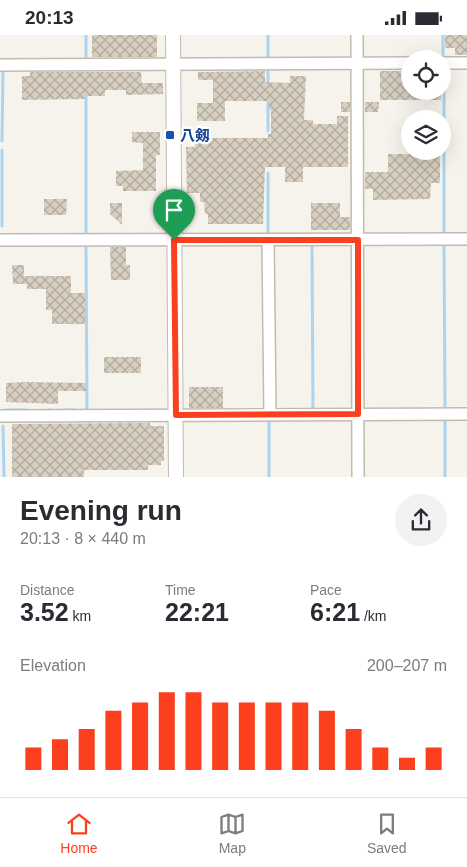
<!DOCTYPE html>
<meta charset="utf-8">
<style>
body{margin:0;font-family:Helvetica,"Noto Sans JP",sans-serif;background:#f2f2f3;color:#2b2b33;height:100vh;display:flex;flex-direction:column;font-size:19px;white-space:nowrap}
*{box-sizing:border-box;margin:0}
p{font-size:16px;color:#7c7c81}
.icon{flex:none;width:28px;height:28px;fill:none;stroke:currentColor;stroke-width:2;stroke-linecap:round;stroke-linejoin:round}
.map{position:relative;height:442px;overflow:hidden}
.drawer{display:flex;flex-direction:column;background:#fff;flex:1}
.drawer>*{flex:none}
.tools{position:absolute;left:401px;top:15px;display:grid;gap:10px}
.tools a{display:grid;place-items:center;width:50px;height:50px;border-radius:50%;background:#fff;box-shadow:0 5px 20px #0002;font-size:25px}
.pin{position:absolute;display:grid;place-items:center;width:42px;height:42px;color:#fff;margin:-51px -21px;border-radius:50% 50% 50% 0;rotate:-45deg;box-shadow:0 0 5px #0007}
.pin .icon{rotate:45deg}
.round{display:grid;place-items:center;flex:none;width:52px;height:52px;border-radius:26px;background:#f2f2f3}
.head{display:flex;align-items:center;justify-content:space-between;height:85px;padding:0 20px}
h1{font-size:28px;font-weight:700;line-height:38px}
.figures{display:grid;grid-template-columns:repeat(3,1fr);gap:8px;height:85px;padding:5px 20px}
.figures div{display:grid;align-content:center}
.figures b{font-size:25px;font-weight:700}
.figures small{font-size:14px;font-weight:400}
.figures p{font-size:14px}
.chart{height:140px;padding:10px 20px}
.chart p{display:flex;justify-content:space-between}
.chart svg{width:100%;height:90px;margin-top:5px;stroke:#fc3f1d;stroke-width:6}
.status{display:flex;justify-content:space-between;align-items:center;height:35px;padding:0 25px;background:#fff;direction:ltr}
.status svg{height:14px;fill:currentColor}
.menu{display:flex;justify-content:space-around;align-items:center;height:70px;border-top:1px solid #e1e1e2;background:#fff;font-size:14px;color:#7c7c81}
.menu a{display:grid;justify-items:center;gap:2px}
.menu .current{color:#fc3f1d}
.map>svg:first-child{display:block}
</style>
<div class="status"><b>20:13</b><svg viewBox="0 0 49 12"><path d="M0 12V9h3v3zM5 12V6h3v6zM10 12V3h3v9zM15 12V0h3v12zM26 1h20v11H26zM47 4h2v5h-2z"/></svg></div>
<div class="map">
<svg width="467" height="442" viewBox="0 0 467 442">
<defs>
<pattern id="building-cross-hatch" width="8" height="8" patternUnits="userSpaceOnUse" patternTransform="scale(1.25)"><rect width="8" height="8" fill="#d8cfc1"/><path d="M0 0l8 8M0 8l8-8" fill="none" stroke="#b1aa9e"/></pattern>
</defs>
<rect width="100%" height="100%" fill="#f6f3ec"/>
<g fill="none" stroke-linecap="round" stroke-linejoin="round">
<g stroke="#a9d4f2" stroke-width="3">
<path d="M86,0V25"/>
<path d="M268,0V24"/>
<path d="M443,0V24"/>
<path d="M444,34V199"/>
<path d="M268,35V49"/>
<path d="M86,57V200"/>
<path d="M268,63V96"/>
<path d="M2,106L3,34"/>
<path d="M268,138V200H270"/>
<path d="M2,191V115"/>
<path d="M312,209L313,374"/>
<path d="M444,209L445,374"/>
<path d="M86,211L87,375"/>
<path d="M5,375H26"/>
<path d="M48,375H50"/>
<path d="M63,375H75"/>
<path d="M269,386V442"/>
<path d="M445,386V442"/>
<path d="M3,391L4,442"/>
</g>
</g>
<g fill="url(#building-cross-hatch)">
<rect x="92" y="0" width="65" height="22"/>
<path d="M445,0H467V20H455V13H445Z"/>
<path d="M265,36V47L290,48V41H306L304,85H313V89H337V81H348V132H303V147H285V132H265L263,189H208V179H205L204,167H200V158H187L186,112H195V103H268V99H271V75H269V66H225V86H197V68H213V45H198V37Z"/>
<path d="M380,36H410V56H441V65H380Z"/>
<path d="M30,37H141L142,48H163V59L126,60V55H105V61H85V64L22,65V41H30Z"/>
<rect x="341" y="67" width="9" height="10"/>
<path d="M365,67H379L378,77H365Z"/>
<path d="M132,97H160V120H156V156H123V151H116V136L143,135V108L132,107Z"/>
<path d="M388,119H440V148H431L430,164L373,165V154H365V137H388Z"/>
<path d="M44,164H67L66,180H44Z"/>
<path d="M110,168H122V190L110,179Z"/>
<path d="M311,168H340V182H350V195H311Z"/>
<path d="M110,212H126V230H130V245H111Z"/>
<path d="M12,230H24V241H71V258H85V289H52V275H46V254H27V249H13Z"/>
<rect x="104" y="322" width="37" height="16"/>
<path d="M25,347L86,348V356H58V369L6,367V348Z"/>
<rect x="189" y="352" width="34" height="21"/>
<path d="M150,388V391H164V426H161V430H148V435H84V442H12V389Z"/>
</g>
<g fill="none" stroke-linecap="round" stroke-linejoin="round">
<defs>
<g id="minor">
<path d="M357,0L358,442"/>
<path d="M442,28H467"/>
<path d="M0,30L410,28"/>
<path d="M0,205L467,204"/>
<path d="M268,205L270,379"/>
<path d="M0,381L467,379"/>
</g>
<path id="tertiary" d="M173,0L176,442"/>
</defs>
<use href="#minor" stroke="#c2bbae" stroke-width="14"/>
<use href="#tertiary" stroke="#c2bbae" stroke-width="16"/>
<use href="#minor" stroke="#fff" stroke-width="11"/>
<use href="#tertiary" stroke="#fff" stroke-width="14"/>
</g>
<g fill="none" stroke-linecap="round" stroke-linejoin="round">
<defs>
<path id="route" d="M174,205H358V379L176,380Z"/>
</defs>
<use href="#route" stroke="#fff" stroke-width="10"/>
<use href="#route" stroke="#fc3f1d" stroke-width="6"/>
</g>
<rect fill="#1a4fb4" stroke="#fff" stroke-width="2" x="165" y="95" width="10" height="10" rx="2.5"/>
<g text-anchor="middle" dominant-baseline="central" stroke-width="4.5" stroke-linejoin="round" paint-order="stroke">
<g font-size="15" font-weight="bold" fill="#164399" stroke="#fff" text-anchor="start">
<text x="180" y="100">八剱</text>
</g>
</g>
</svg>
<div class="tools">
<a><svg class="icon" aria-label="locate" viewBox="0 0 24 24"><circle cx="12" cy="12" r="6"/><path d="M12 2v4M12 18v4M2 12h4M18 12h4"/></svg></a>
<a><svg class="icon" aria-label="layers" viewBox="0 0 24 24"><path d="M12 4l9 5-9 5-9-5zM3 14l9 5 9-5"/></svg></a>
</div>
<div class="pin" style="left:174px;top:205px;background:#1e9e55"><svg class="icon" aria-label="arrive" viewBox="0 0 24 24"><path d="M6 21V4h12l-3 4 3 4H6"/></svg></div>
</div>
<section class="drawer">
<div class="head"><div><h1>Evening run</h1><p>20:13 · 8 × 440 m</p></div><a class="round"><svg class="icon" aria-label="share" viewBox="0 0 24 24"><path d="M12 15V3M7 8l5-5 5 5M5 13v7h14v-7"/></svg></a></div>
<div class="figures">
<div><p>Distance</p><b>3.52<small> km</small></b></div>
<div><p>Time</p><b>22:21</b></div>
<div><p>Pace</p><b>6:21<small> /km</small></b></div>
</div>
<div class="chart"><p><span>Elevation</span>200–207 m</p>
<svg viewBox="0 0 160 44" preserveAspectRatio="none"><path d="M5 44V33M15 44V29M25 44V24M35 44V15M45 44V11M55 44V6M65 44V6M75 44V11M85 44V11M95 44V11M105 44V11M115 44V15M125 44V24M135 44V33M145 44V38M155 44V33"/></svg>
</div>
</section>
<nav class="menu">
<a class="current"><svg class="icon" aria-label="home" viewBox="0 0 24 24"><path d="M3 11l9-7 9 7M6 9v11h12V9"/></svg>Home</a>
<a><svg class="icon" aria-label="map" viewBox="0 0 24 24"><path d="M3 6l6-2 6 2 6-2v14l-6 2-6-2-6 2zM9 4v14M15 6v14"/></svg>Map</a>
<a><svg class="icon" aria-label="saved" viewBox="0 0 24 24"><path d="M7 4h10v16l-5-4-5 4z"/></svg>Saved</a>
</nav>
